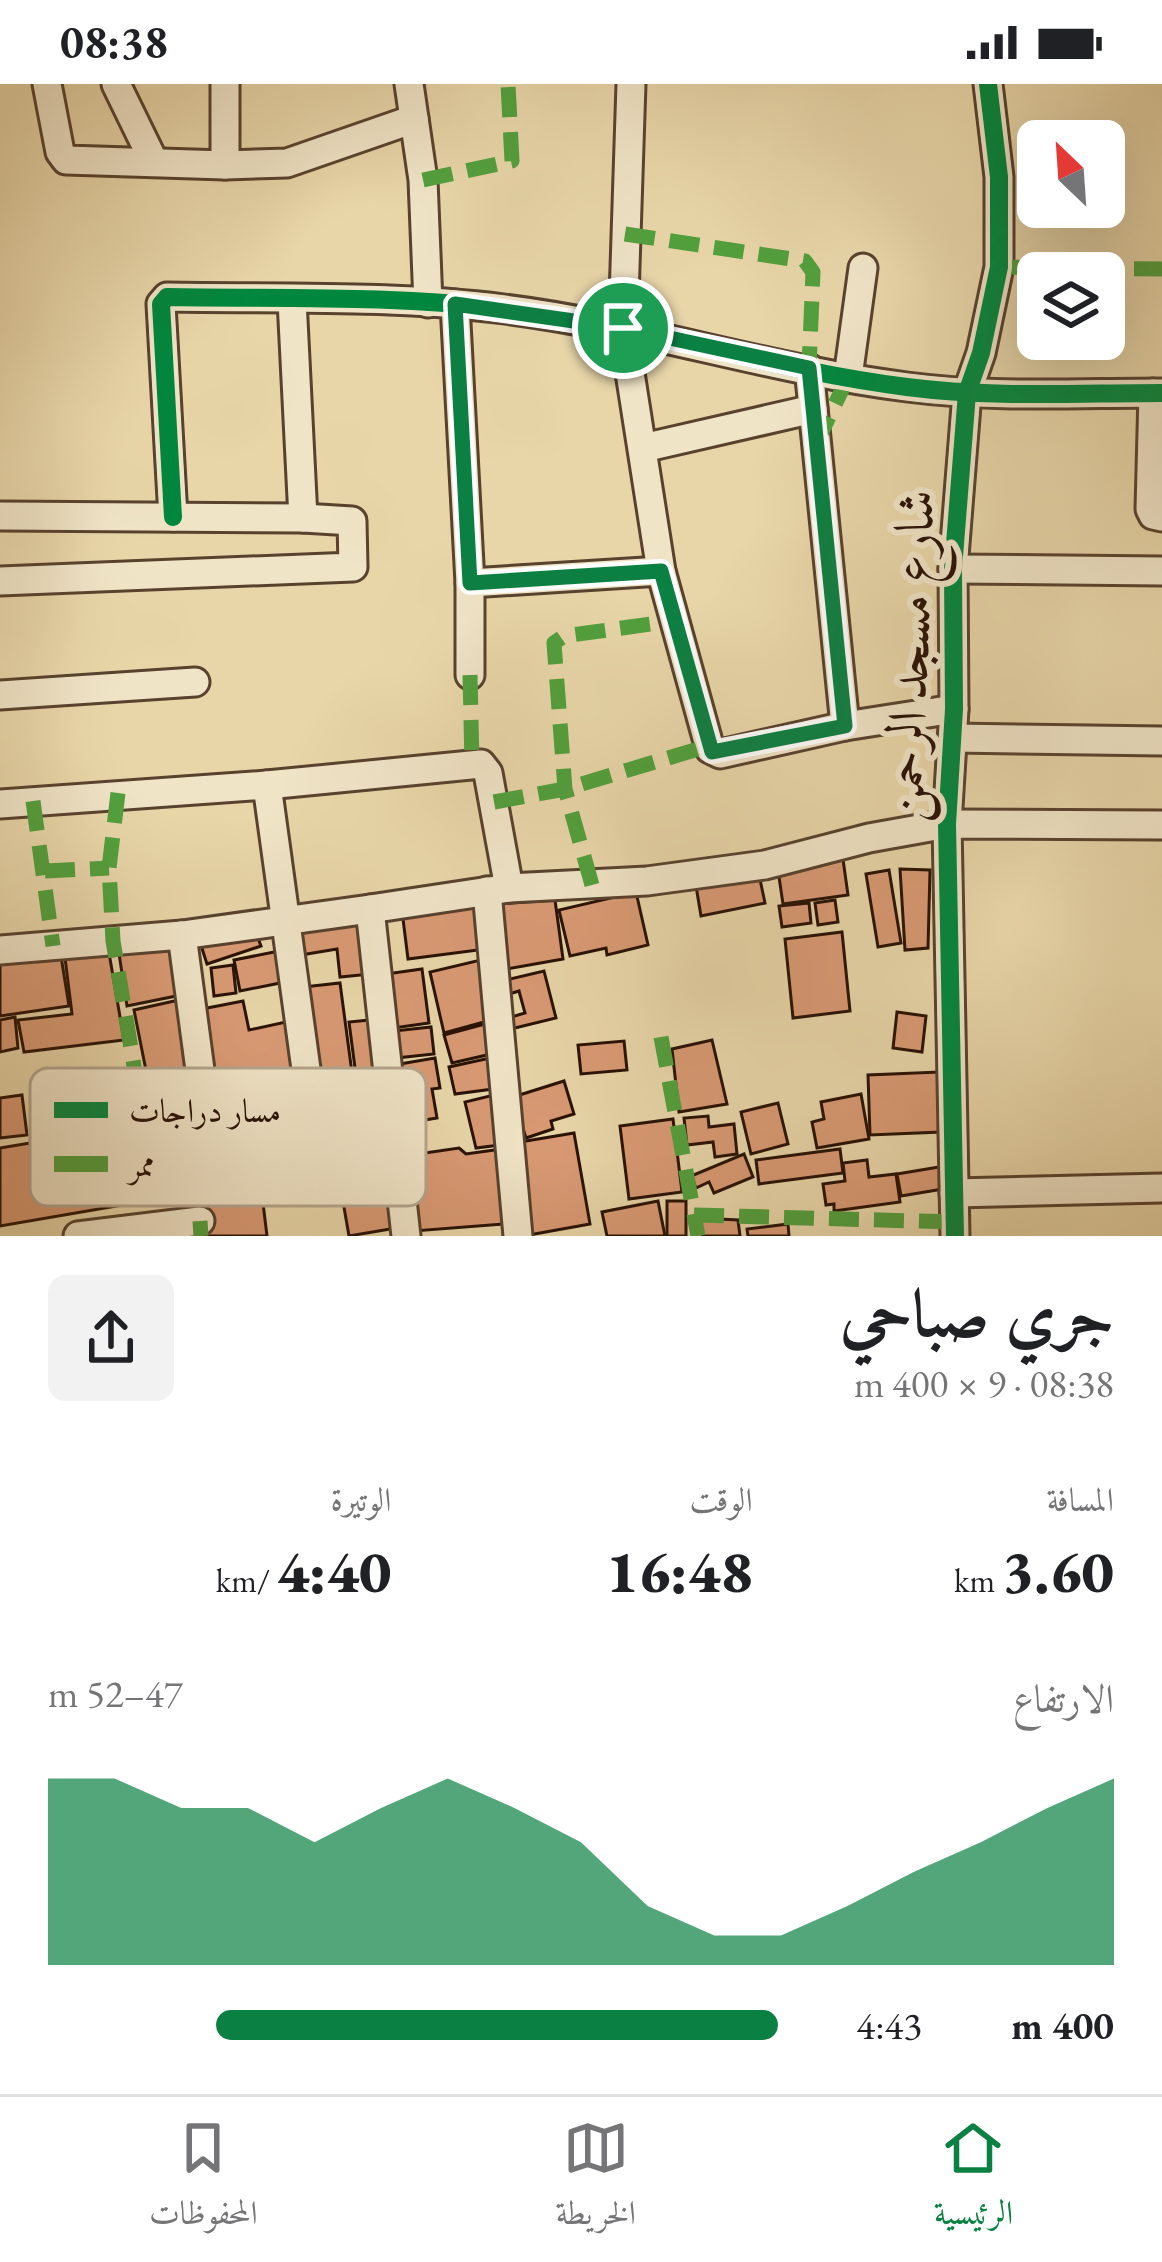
<!DOCTYPE html>
<html lang="ar">
<meta charset="utf-8">
<style>
body{margin:0;font-family:"EB Garamond",Amiri,serif;background:#f2f2f2;color:#202124;direction:rtl;height:100vh;display:flex;flex-direction:column;font-size:45px;white-space:nowrap}
*{box-sizing:border-box;margin:0}
p{font-size:39px;color:#757577}
.icon{flex:none;width:66px;height:66px;fill:none;stroke:currentColor;stroke-width:2;stroke-linecap:round;stroke-linejoin:round}
.map{position:relative;height:1152px;overflow:hidden;direction:ltr}
.panel{display:flex;flex-direction:column;background:#fff;flex:1}
.panel>*{flex:none}
.needle{width:78px;rotate:335deg}
.tools{position:absolute;left:1017px;top:36px;display:grid;gap:24px}
.tools a{display:grid;place-items:center;width:108px;height:108px;border-radius:18px;background:#fff;box-shadow:0 12px 48px #0002;font-size:60px}
.pin{position:absolute;display:grid;place-items:center;width:102px;height:102px;color:#fff;margin:-51px;border:6px solid #fff;border-radius:50%;box-shadow:0 3px 12px #0007}
.round{display:grid;place-items:center;flex:none;width:126px;height:126px;border-radius:18px;background:#f2f2f2}
.head{display:flex;align-items:center;justify-content:space-between;height:204px;padding:0 48px}
h1{font-size:66px;font-weight:800;line-height:90px}
.figures{display:grid;grid-template-columns:repeat(3,1fr);gap:18px;height:204px;padding:12px 48px}
.figures div{display:grid;align-content:center}
.figures b{font-size:60px;font-weight:800}
.figures small{font-size:33px;font-weight:400}
.figures p{font-size:33px}
.chart{height:336px;padding:24px 48px}
.chart p{display:flex;justify-content:space-between}
.chart svg{width:100%;height:216px;margin-top:12px;fill:#0b8043;opacity:.7}
ul{padding:0 48px;list-style:none;font-size:39px}
li{display:grid;grid-template-columns:192px 144px 1fr;align-items:center;height:90px}
li i{height:30px;border-radius:15px;background:#0b8043}
.status{display:flex;justify-content:space-between;align-items:center;height:84px;padding:0 60px;background:#fff;direction:ltr}
.status svg{height:33px;fill:currentColor}
.menu{display:flex;justify-content:space-around;align-items:center;height:168px;border-top:3px solid #e0e0e0;background:#fff;font-size:33px;color:#757577}
.menu a{display:grid;justify-items:center;gap:6px}
.menu .on{color:#0b8043}
.map>svg:first-child{display:block}
</style>
<div class="status"><b>08:38</b><svg viewBox="0 0 49 12"><path d="M0 12V9h3v3zM5 12V6h3v6zM10 12V3h3v9zM15 12V0h3v12zM26 1h20v11H26zM47 4h2v5h-2z"/></svg></div>
<div class="map">
<svg width="1162" height="1152" viewBox="0 0 1162 1152">
<rect width="100%" height="100%" fill="#e8d6a9"/>
<filter id="stains"><feTurbulence type="fractalNoise" baseFrequency=".00167" numOctaves="4"/><feColorMatrix values="0 0 0 0 .2 0 0 0 0 .09 0 0 0 0 .02 0 0 0 .5 -.17"/></filter>
<radialGradient id="worn" r=".72"><stop offset=".6" stop-color="#630" stop-opacity="0"/><stop offset="1" stop-color="#630" stop-opacity=".3"/></radialGradient>
<g fill="#d99a74" stroke="#281105" stroke-width="3">
<path d="M842,768L848,811L783,820L778,786Z"/>
<path d="M900,785L930,786L928,864L905,866Z"/>
<path d="M758,786L765,819L701,832L695,796Z"/>
<path d="M889,786L901,859L878,863L866,790Z"/>
<path d="M636,808L648,861L607,871L606,864L570,872L559,826Z"/>
<path d="M482,812L486,865L408,875L402,827Z"/>
<path d="M555,816L563,875L501,886L495,820Z"/>
<path d="M835,816L838,838L818,841L815,819Z"/>
<path d="M809,819L811,839L782,843L779,822Z"/>
<path d="M364,832L371,890L340,893L337,865L301,871L298,843Z"/>
<path d="M255,846L261,862L207,880L197,849Z"/>
<path d="M842,848L850,927L793,934L785,855Z"/>
<path d="M177,856L186,910L127,922L118,863Z"/>
<path d="M108,863L124,956L24,968L18,936L72,930L64,866Z"/>
<path d="M60,866L69,922L0,932V870Z"/>
<path d="M279,867L285,898L240,907L234,876Z"/>
<path d="M489,874L495,935L444,949L430,888Z"/>
<path d="M233,881L236,909L214,912L211,884Z"/>
<path d="M422,885L429,939L386,945L379,891Z"/>
<path d="M544,887L556,934L511,945L508,934L525,929L519,907L506,911L502,897Z"/>
<path d="M340,899L354,1004L317,1010L303,903Z"/>
<path d="M183,915L201,1035L157,1042L134,926Z"/>
<path d="M243,917L249,946L295,936L315,1077L304,1078L300,1058L287,1060L288,1066L131,1100L128,1078L114,1080L108,1053L156,1043L162,1070L259,1050L253,1020L213,1028L192,927Z"/>
<path d="M897,928L926,932L922,968L893,964Z"/>
<path d="M15,933L18,964L0,968V936Z"/>
<path d="M380,935L387,1002L358,1007L349,938Z"/>
<path d="M496,937L500,968L452,979L444,951Z"/>
<path d="M431,943L434,970L396,974L394,947Z"/>
<path d="M712,956L727,1020L679,1028L672,965Z"/>
<path d="M624,957L627,986L581,990L578,961Z"/>
<path d="M499,972L501,1004L455,1010L449,983Z"/>
<path d="M435,974L440,1004L432,1005L437,1034L400,1040L395,1012L417,1008L415,999L397,1002L394,981Z"/>
<path d="M939,988L941,1048L870,1051L868,991Z"/>
<path d="M564,997L574,1030L551,1037L553,1045L526,1054L513,1013Z"/>
<path d="M502,1009L508,1060L476,1064L465,1018Z"/>
<path d="M861,1010L869,1055L817,1064L812,1038L824,1035L821,1018Z"/>
<path d="M22,1011L27,1051L0,1054V1014Z"/>
<path d="M778,1019L788,1060L751,1070L741,1028Z"/>
<path d="M708,1032L709,1043L734,1040L737,1070L715,1073L713,1058L687,1061L684,1034Z"/>
<path d="M673,1035L682,1108L629,1115L620,1042Z"/>
<path d="M96,1048L103,1087L122,1084L128,1120L0,1142V1064Z"/>
<path d="M574,1049L590,1140L529,1151L514,1059Z"/>
<path d="M459,1064L466,1070L509,1064L515,1139L414,1147L404,1072Z"/>
<path d="M840,1065L843,1089L759,1100L756,1076Z"/>
<path d="M744,1070L753,1093L714,1109L709,1098L696,1104L691,1092Z"/>
<path d="M390,1074L402,1143L349,1152L337,1083Z"/>
<path d="M867,1076L869,1093L896,1090L900,1118L834,1127V1120L826,1121L823,1100L845,1097L843,1079Z"/>
<path d="M945,1082L949,1104L901,1112L897,1090Z"/>
<path d="M259,1086L267,1152H204L197,1094Z"/>
<path d="M658,1117L665,1152H607L602,1128Z"/>
<rect x="667" y="1117" width="19" height="35"/>
<path d="M699,1134L738,1136L740,1152H702Z"/>
<path d="M788,1140L789,1152H748L747,1145Z"/>
</g>
<g fill="none" stroke-linecap="round" stroke-linejoin="round">
<defs>
<g id="street">
<path d="M47,0L60,68L66,76L225,81L287,79L414,35"/>
<path d="M116,0L154,78"/>
<path d="M225,0V81"/>
<path d="M409,0L423,96L428,219"/>
<path d="M631,0L623,244L661,487L710,665L720,670L845,642L954,625"/>
<path d="M455,220L470,499V591"/>
<path d="M809,284L845,642"/>
<path d="M848,293L863,184"/>
<path d="M1153,309L1150,425L1153,431L1162,433"/>
<path d="M643,364L813,325"/>
<path d="M0,432L303,434L292,216"/>
<path d="M173,433L161,220L167,213C279,215 393,211 504,225C640,242 771,286 907,303C991,314 1077,309 1162,309"/>
<path d="M953,485L1162,487"/>
<path d="M0,497L353,483L352,437L303,434"/>
<path d="M470,499L661,487"/>
<path d="M0,611L195,598"/>
<path d="M953,654L1162,657"/>
<path d="M267,701L481,680L488,689L509,804"/>
<path d="M0,720L267,701L320,1087"/>
<path d="M487,807L518,1152"/>
<path d="M370,825L509,804L647,797L765,781L869,754L947,740L1162,741"/>
<path d="M182,851L208,1046"/>
<path d="M0,866L182,851L370,825L406,1152"/>
<path d="M954,1109L1162,1104"/>
<path d="M78,1152L200,1137"/>
<path d="M955,1152L947,740L954,625L953,485L967,309L981,269L999,183V93L988,0"/>
</g>
</defs>
<use href="#street" stroke="#58422e" stroke-width="33"/>
<use href="#street" stroke="#f0e4c7" stroke-width="27"/>
<g stroke="#51a03d" stroke-width="15" stroke-dasharray="30 15" stroke-linecap="butt">
<path d="M423,96L512,77L508,0"/>
<path d="M625,150L805,177L813,188L809,284"/>
<path d="M999,183L1162,185"/>
<path d="M816,360L848,293"/>
<path d="M470,591L472,680"/>
<path d="M118,709L109,784L113,857L140,1018"/>
<path d="M33,717L53,862"/>
<path d="M494,718L565,705L708,662"/>
<path d="M45,787L109,784"/>
<path d="M592,801L565,705L554,559L564,552L673,537"/>
<path d="M661,953L698,1152"/>
<path d="M694,1131L955,1138"/>
<path d="M200,1137L201,1152"/>
</g>
<defs>
<g id="cycleway">
<path d="M173,433L161,220L167,213C279,215 393,211 504,225C640,242 771,286 907,303C991,314 1077,309 1162,309"/>
<path d="M955,1152L947,740L954,625L953,485L967,309L981,269L999,183V93L988,0"/>
</g>
</defs>
<use href="#cycleway" stroke="#f0e4c7" stroke-width="26"/>
<use href="#cycleway" stroke="#00873e" stroke-width="18"/>
</g>
<g fill="none" stroke-linecap="round" stroke-linejoin="round">
<defs>
<path id="route" d="M455,220L623,244L809,284L845,642L712,668L661,487L470,499Z"/>
</defs>
<use href="#route" stroke="#fff" stroke-width="24"/>
<use href="#route" stroke="#0b8043" stroke-width="15"/>
</g>
<g text-anchor="middle" dominant-baseline="central" stroke-width="12" stroke-linejoin="round" paint-order="stroke">
<g font-size="54" fill="#281105" stroke="#f0e4c7">
<text transform="translate(909 572) rotate(-88)">شارع مسجد الرحمن</text>
</g>
</g>
<rect x="30" y="984" width="396" height="138" rx="18" fill="#f0e4c7" stroke="#b4a58d" stroke-width="3"/>
<rect x="54" y="1018" width="54" height="16" fill="#00873e"/>
<rect x="54" y="1072" width="54" height="16" fill="#51a03d"/>
<g font-size="33" fill="#281105">
<text x="129" y="1038">مسار دراجات</text>
<text x="129" y="1092">ممر</text>
</g>
<rect width="100%" height="100%" filter="url(#stains)"/>
<rect width="100%" height="100%" fill="url(#worn)"/>
</svg>
<div class="tools">
<a><svg class="needle" viewBox="-14 -14 28 28"><path d="M0-13l5 13h-10z" fill="#e53935"/><path d="M0 13l5-13h-10z" fill="#757577"/></svg></a>
<a><svg class="icon" aria-label="layers" viewBox="0 0 24 24"><path d="M12 4l9 5-9 5-9-5zM3 14l9 5 9-5"/></svg></a>
</div>
<div class="pin" style="left:623px;top:244px;background:#1e9e55"><svg class="icon" aria-label="arrive" viewBox="0 0 24 24"><path d="M6 21V4h12l-3 4 3 4H6"/></svg></div>
</div>
<section class="panel">
<div class="head"><div><h1>جري صباحي</h1><p>08:38 · 9 × 400 m</p></div><a class="round"><svg class="icon" aria-label="share" viewBox="0 0 24 24"><path d="M12 15V3M7 8l5-5 5 5M5 13v7h14v-7"/></svg></a></div>
<div class="figures">
<div><p>المسافة</p><b>3.60<small> km</small></b></div>
<div><p>الوقت</p><b>16:48</b></div>
<div><p>الوتيرة</p><b>4:40<small> /km</small></b></div>
</div>
<div class="chart"><p><span>الارتفاع</span>47–52 m</p>
<svg viewBox="0 0 160 44" preserveAspectRatio="none"><path d="M0 44V6L10 6L20 12L30 12L40 19L50 12L60 6L70 12L80 19L90 32L100 38L110 38L120 32L130 25L140 19L150 12L160 6V44z"/></svg>
</div>
<ul>
<li><b>400 m</b>4:43<i style="width:77%"></i></li>
</ul>
</section>
<nav class="menu">
<a class="on"><svg class="icon" aria-label="home" viewBox="0 0 24 24"><path d="M3 11l9-7 9 7M6 9v11h12V9"/></svg>الرئيسية</a>
<a><svg class="icon" aria-label="map" viewBox="0 0 24 24"><path d="M3 6l6-2 6 2 6-2v14l-6 2-6-2-6 2zM9 4v14M15 6v14"/></svg>الخريطة</a>
<a><svg class="icon" aria-label="saved" viewBox="0 0 24 24"><path d="M7 4h10v16l-5-4-5 4z"/></svg>المحفوظات</a>
</nav>
